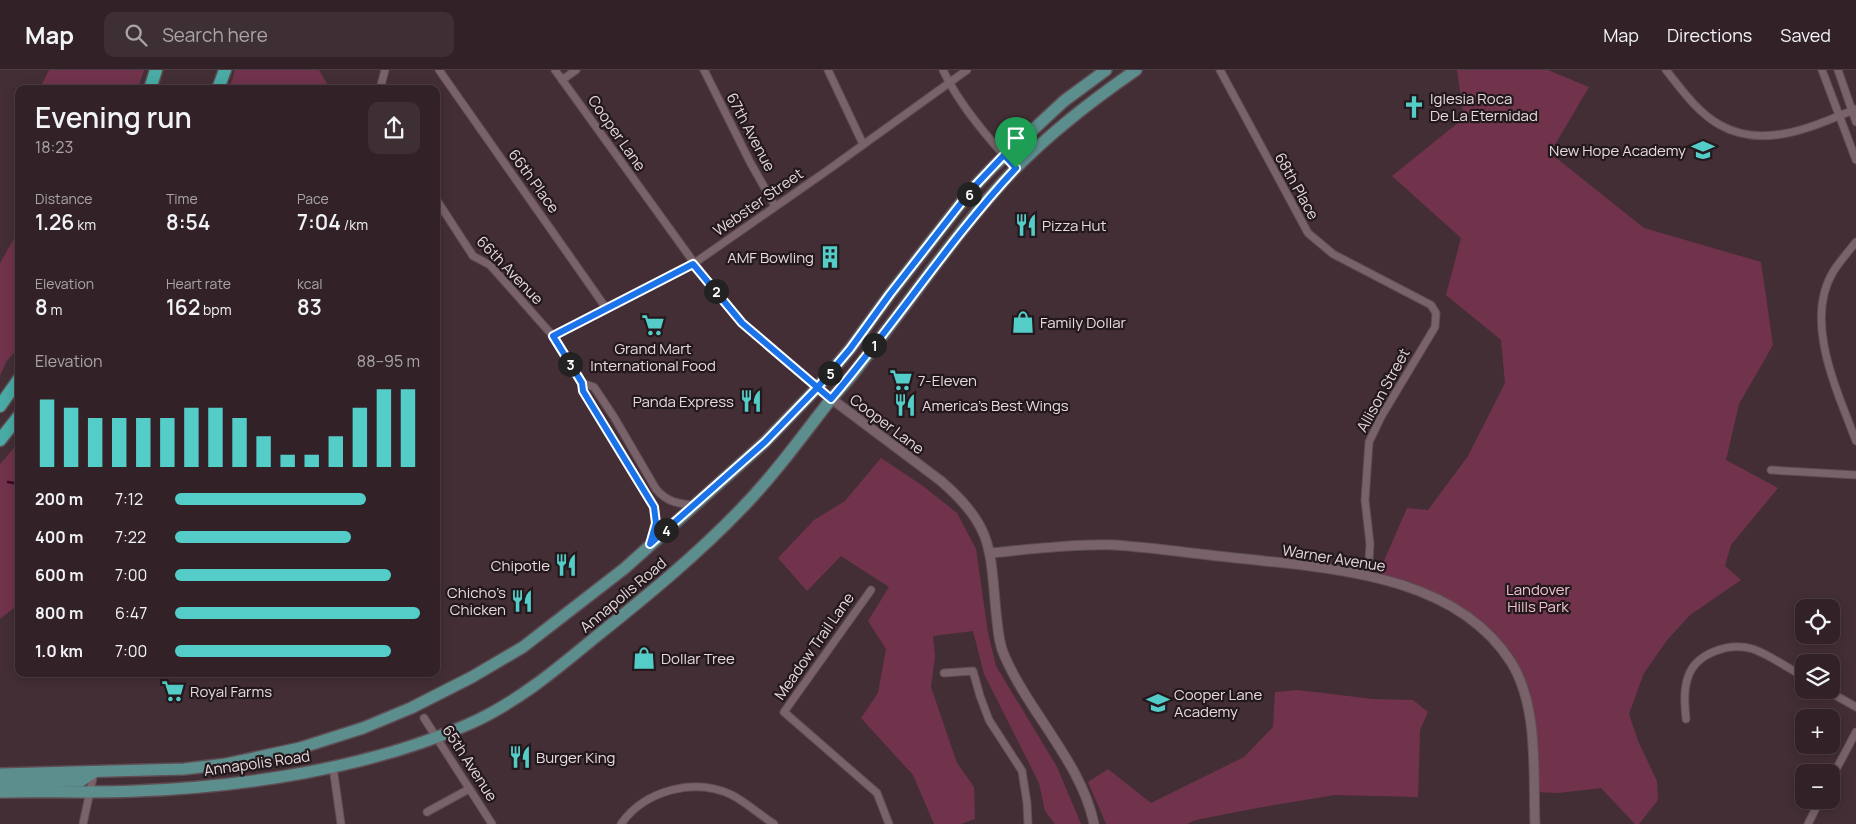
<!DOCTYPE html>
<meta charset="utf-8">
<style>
body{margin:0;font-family:Manrope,sans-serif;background:#3d2f34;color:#f1f3f6;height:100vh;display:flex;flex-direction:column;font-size:19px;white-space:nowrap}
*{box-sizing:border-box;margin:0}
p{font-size:16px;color:#a8a4a8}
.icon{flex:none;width:28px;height:28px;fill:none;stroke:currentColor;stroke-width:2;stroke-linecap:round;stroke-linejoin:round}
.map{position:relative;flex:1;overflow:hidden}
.details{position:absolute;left:15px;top:15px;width:425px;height:592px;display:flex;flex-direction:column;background:#322228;border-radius:10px;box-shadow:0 2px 12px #0003,0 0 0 1px #4d3f45}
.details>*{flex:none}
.fabs{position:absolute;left:1795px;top:529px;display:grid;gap:10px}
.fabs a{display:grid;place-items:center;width:45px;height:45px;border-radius:10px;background:#322228;box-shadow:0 2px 12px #0003,0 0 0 1px #4d3f45;font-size:25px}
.pin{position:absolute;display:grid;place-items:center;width:42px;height:42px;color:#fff;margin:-51px -21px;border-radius:50% 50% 50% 0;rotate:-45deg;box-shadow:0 0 5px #0007}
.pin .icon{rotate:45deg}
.km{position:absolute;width:25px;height:25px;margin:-12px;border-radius:50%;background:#222;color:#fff;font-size:14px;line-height:25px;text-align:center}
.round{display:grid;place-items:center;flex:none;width:52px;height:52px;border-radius:10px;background:#3d2f34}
.overview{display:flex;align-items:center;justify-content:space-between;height:85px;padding:0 20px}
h1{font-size:28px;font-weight:600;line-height:38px}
.metrics{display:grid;grid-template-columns:repeat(3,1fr);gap:8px;height:85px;padding:5px 20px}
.metrics div{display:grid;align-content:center}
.metrics b{font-size:21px;font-weight:600}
.metrics small{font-size:14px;font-weight:400}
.metrics p{font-size:14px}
.chart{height:140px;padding:10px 20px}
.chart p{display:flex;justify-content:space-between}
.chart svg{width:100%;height:90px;margin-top:5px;stroke:#54cdc8;stroke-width:6}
ul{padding:0 20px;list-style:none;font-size:16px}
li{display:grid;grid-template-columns:80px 60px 1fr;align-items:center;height:38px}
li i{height:12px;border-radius:6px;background:#54cdc8}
header{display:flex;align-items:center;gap:30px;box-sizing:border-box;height:70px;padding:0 25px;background:#322228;border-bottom:1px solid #4d3f45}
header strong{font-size:24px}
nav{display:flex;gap:28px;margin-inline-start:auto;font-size:18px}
.search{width:350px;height:45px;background:#3d2f34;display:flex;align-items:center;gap:12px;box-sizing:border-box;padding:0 18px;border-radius:10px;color:#a8a4a8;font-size:19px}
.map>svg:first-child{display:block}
</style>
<header>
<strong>Map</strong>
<div class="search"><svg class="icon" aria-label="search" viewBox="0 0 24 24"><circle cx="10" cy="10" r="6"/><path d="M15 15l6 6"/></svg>Search here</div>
<nav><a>Map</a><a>Directions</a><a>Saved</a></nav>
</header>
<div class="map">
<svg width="1856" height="754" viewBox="0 0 1856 754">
<rect width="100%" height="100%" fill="#432e35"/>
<g fill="#71334c">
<path d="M49,0H144L138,19H43L41,16Z"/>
<path d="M235,0H319L330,19H229Z"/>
<path d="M1457,0H1548L1589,17L1550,83L1644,158L1761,192L1773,275L1739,334L1726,390L1778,418L1731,475L1725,496L1741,510L1690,545L1668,569L1644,603L1629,644L1638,671L1657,711L1658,730L1639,754H1635L1601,718L1559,723L1534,722L1523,616L1484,561L1443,532L1377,507L1407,438L1428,440L1468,386L1505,313L1501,270L1446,225L1461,168L1392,106L1464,48Z"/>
<path d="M19,160V277L6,292L0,306V193Z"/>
<path d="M19,372V534L0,549V394Z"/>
<path d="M881,388L923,416L957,443L976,479L988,563L996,596L1057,697L1081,754H1055L1045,741L1039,713L984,604L973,561L933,566L935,586L931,617L957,693L974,717L975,749L961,754H934L913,705L861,648L878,623L886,579L868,551L889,517L841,486L807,521L778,488L814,450L845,431Z"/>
<path d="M1298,620L1373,629L1413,630L1428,642L1420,660L1418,727L1335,725L1257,738L1196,750L1187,754H1106L1088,712L1108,699L1151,733L1244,687L1273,657L1275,622Z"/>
</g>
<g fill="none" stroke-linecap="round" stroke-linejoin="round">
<path stroke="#3f0321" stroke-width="2.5" d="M8,412L19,414"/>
<defs>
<g id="minor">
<path d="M439,0L606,238"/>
<path d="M555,0L708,212L742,253L817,318"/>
<path d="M704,0L750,92L775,136"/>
<path d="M828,0L863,74"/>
<path d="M943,0C958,33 991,72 1016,98"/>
<path d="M1220,0L1308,163L1333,184L1431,235L1436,243L1435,257L1381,347L1369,372L1365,430L1370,474L1368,505"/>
<path d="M1666,0C1681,19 1698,43 1720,55C1764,80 1814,56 1856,39"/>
<path d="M1822,0L1856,90"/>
<path d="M1838,0L1856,52"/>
<path d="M562,10L576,0"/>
<path d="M380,19L385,0"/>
<path d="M436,129L473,186L490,195L553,266L582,313L583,321L654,437L656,453L651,472"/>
<path d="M1856,172C1848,182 1839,192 1833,202C1803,252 1838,322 1856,371"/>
<path d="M553,266L693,194L828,100L967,0"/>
<path d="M582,313L594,317L614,347L656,419C667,432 678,434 695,435"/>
<path d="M1771,400L1856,405"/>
<path d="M871,520L784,642L877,723L889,754"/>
<path d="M944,603L973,601L980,626L989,650L1022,701L1027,733L1028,754"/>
<path d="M1826,620L1856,637"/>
<path d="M424,648L492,754"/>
<path d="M1686,649C1685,636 1683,621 1688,607C1696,583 1729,572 1753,579C1770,585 1788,598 1804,607"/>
<path d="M333,697L341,754"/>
<path d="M1831,709L1856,662"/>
<path d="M427,742L469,719"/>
<path d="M83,754L94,703"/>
<path d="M621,754C645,720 695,707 732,725C747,733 760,745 774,754"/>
<path d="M1808,754L1820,730"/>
</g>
<g id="tertiary">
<path d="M817,318L941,411C993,456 990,478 996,542C998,557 998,573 1005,587C1029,642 1082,694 1094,754"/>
<path d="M991,483C1031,479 1074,474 1115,475C1159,478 1202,485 1246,489C1337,499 1456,506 1511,592C1539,637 1533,703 1535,754"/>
</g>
<g id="primary">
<path d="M0,704L184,699L226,694L300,678L363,658L411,638L472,607L523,577L625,498L765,372L817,318L850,279L890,224L972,119L993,97L1064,31L1106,0"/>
<path d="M0,712L81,711L94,702"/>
<path d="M0,722C45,721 90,723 136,721C244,717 370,698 469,654C518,632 557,599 598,565C648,525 698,484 742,438C774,405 800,369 828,333C837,322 847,312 856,300C882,266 908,232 933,198C959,164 985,130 1015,99C1051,62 1094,29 1136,0"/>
</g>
<g id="motorway">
<path d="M150,19L156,0"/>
<path d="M218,19L225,0"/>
<path d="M0,336L19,309"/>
<path d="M0,370L19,346"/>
</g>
</defs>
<use href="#minor" stroke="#5e4d53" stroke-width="9"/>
<use href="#tertiary" stroke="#5e4d53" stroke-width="11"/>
<use href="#primary" stroke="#5e4d53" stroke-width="14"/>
<use href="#motorway" stroke="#5e4d53" stroke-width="15"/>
<use href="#minor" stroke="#7a626a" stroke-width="7"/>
<use href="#tertiary" stroke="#7a626a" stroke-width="9"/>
<use href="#primary" stroke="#5d8e8e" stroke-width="11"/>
<use href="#motorway" stroke="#4aaba6" stroke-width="12"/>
</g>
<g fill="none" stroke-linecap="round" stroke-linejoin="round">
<defs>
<path id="route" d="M1016,98C949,170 895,254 831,329L742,253L693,194L553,266L582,313L583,321L654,437L656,453L650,474L765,372L817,318L850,279L890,224L972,119L1004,85L1016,98"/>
</defs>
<use href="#route" stroke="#fff" stroke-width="10"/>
<use href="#route" stroke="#1a73e8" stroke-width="6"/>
</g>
<defs>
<symbol id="church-bare" viewBox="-9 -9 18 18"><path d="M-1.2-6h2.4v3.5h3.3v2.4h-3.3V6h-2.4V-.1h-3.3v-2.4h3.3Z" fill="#54cdc8" stroke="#23191d" stroke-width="2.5" paint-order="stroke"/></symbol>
<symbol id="school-bare" viewBox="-9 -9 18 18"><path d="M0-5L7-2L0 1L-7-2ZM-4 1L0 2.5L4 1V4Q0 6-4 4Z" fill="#54cdc8" stroke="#23191d" stroke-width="2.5" paint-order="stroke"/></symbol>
<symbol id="restaurant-bare" viewBox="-9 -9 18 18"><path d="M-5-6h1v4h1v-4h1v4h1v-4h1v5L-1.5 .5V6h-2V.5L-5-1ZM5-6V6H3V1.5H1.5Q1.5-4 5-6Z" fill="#54cdc8" stroke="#23191d" stroke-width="2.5" paint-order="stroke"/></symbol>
<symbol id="building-bare" viewBox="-9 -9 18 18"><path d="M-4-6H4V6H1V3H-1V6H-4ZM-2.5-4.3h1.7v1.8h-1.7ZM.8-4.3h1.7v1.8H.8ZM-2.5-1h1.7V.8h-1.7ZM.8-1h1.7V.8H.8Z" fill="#54cdc8" stroke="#23191d" stroke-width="2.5" paint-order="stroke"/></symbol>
<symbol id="shop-bare" viewBox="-9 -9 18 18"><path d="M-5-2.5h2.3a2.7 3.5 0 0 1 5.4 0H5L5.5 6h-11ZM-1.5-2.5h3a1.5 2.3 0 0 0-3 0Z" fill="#54cdc8" stroke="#23191d" stroke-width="2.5" paint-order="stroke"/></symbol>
<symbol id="supermarket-bare" viewBox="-9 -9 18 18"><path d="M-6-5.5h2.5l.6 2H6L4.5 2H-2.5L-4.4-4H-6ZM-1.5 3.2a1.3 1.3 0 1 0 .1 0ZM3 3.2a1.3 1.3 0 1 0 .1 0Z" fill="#54cdc8" stroke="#23191d" stroke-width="2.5" paint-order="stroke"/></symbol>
</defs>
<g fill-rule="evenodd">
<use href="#church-bare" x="1398" y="21" width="32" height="32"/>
<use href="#school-bare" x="1687" y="64" width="32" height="32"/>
<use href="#restaurant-bare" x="1010" y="139" width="32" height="32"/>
<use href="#building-bare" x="814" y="171" width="32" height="32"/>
<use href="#shop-bare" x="1007" y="236" width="32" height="32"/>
<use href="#supermarket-bare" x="637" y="239" width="32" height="32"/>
<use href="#supermarket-bare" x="885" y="294" width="32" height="32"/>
<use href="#restaurant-bare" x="735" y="315" width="32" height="32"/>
<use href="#restaurant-bare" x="889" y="319" width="32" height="32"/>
<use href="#restaurant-bare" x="550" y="479" width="32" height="32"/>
<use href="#restaurant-bare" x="506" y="515" width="32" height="32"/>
<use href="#shop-bare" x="628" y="572" width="32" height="32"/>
<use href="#supermarket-bare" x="157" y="605" width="32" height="32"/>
<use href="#school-bare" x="1142" y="617" width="32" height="32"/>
<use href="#restaurant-bare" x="504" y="671" width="32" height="32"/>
</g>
<g text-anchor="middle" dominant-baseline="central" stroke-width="4.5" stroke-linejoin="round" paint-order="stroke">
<g font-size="15" fill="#e7d9dd" stroke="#23191d" text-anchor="start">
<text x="1430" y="28">Iglesia Roca<tspan x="1430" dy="17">De La Eternidad</tspan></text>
<text x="1686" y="80" text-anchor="end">New Hope Academy</text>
<text x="1042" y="155">Pizza Hut</text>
<text x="814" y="187" text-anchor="end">AMF Bowling</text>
<text x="1040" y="252">Family Dollar</text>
<text x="653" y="278" text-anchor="middle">Grand Mart<tspan x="653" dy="17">International Food</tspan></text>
<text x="918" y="310">7-Eleven</text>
<text x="734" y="331" text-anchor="end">Panda Express</text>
<text x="922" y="335">America's Best Wings</text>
<text x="550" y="495" text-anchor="end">Chipotle</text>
<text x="506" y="522" text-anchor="end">Chicho’s<tspan x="506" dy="17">Chicken</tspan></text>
<text x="661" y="588">Dollar Tree</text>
<text x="190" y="621">Royal Farms</text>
<text x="1174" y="624">Cooper Lane<tspan x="1174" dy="17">Academy</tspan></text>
<text x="536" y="687">Burger King</text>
</g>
<g font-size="15" fill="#e7d9dd" stroke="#23191d">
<text transform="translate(751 62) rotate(62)">67th Avenue</text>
<text transform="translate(617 63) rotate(55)">Cooper Lane</text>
<text transform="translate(534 111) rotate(54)">66th Place</text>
<text transform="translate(1297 116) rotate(61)">68th Place</text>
<text transform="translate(758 132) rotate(-35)">Webster Street</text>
<text transform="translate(510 200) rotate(46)">66th Avenue</text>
<text transform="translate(1383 320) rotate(-61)">Allison Street</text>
<text transform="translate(887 354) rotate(37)">Cooper Lane</text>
<text transform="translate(1334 488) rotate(9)">Warner Avenue</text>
<text transform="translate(623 525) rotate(-40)">Annapolis Road</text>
<text transform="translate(814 576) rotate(-55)">Meadow Trail Lane</text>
<text transform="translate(257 693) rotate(-8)">Annapolis Road</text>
<text transform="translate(470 693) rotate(57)">65th Avenue</text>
</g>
<g font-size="15" fill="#f0c0d0" stroke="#23191d">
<text x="1538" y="519">Landover<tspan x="1538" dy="17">Hills Park</tspan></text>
</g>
</g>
</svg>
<div class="fabs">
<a><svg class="icon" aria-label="locate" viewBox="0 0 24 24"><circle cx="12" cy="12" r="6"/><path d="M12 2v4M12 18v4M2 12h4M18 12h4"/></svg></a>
<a><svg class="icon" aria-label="layers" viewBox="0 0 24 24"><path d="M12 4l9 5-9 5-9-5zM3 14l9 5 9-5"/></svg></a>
<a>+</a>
<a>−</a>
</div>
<div class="pin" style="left:1016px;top:98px;background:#1e9e55"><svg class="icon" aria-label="arrive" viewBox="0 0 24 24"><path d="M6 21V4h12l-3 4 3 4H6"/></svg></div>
<b class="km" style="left:874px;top:275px">1</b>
<b class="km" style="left:716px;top:221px">2</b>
<b class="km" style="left:570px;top:294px">3</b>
<b class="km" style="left:666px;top:460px">4</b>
<b class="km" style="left:830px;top:303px">5</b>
<b class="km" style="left:969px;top:124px">6</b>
<section class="details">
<div class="overview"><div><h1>Evening run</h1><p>18:23</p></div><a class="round"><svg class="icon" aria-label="share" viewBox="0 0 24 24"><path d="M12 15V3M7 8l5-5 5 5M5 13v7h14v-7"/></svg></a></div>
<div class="metrics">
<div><p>Distance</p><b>1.26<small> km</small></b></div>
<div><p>Time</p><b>8:54</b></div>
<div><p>Pace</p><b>7:04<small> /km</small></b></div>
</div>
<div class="metrics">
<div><p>Elevation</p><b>8<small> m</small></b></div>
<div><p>Heart rate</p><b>162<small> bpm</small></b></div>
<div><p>kcal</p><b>83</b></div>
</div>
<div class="chart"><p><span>Elevation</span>88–95 m</p>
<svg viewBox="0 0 160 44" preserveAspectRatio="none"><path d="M5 44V11M15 44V15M25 44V20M35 44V20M45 44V20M55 44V20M65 44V15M75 44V15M85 44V20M95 44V29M105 44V38M115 44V38M125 44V29M135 44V15M145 44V6M155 44V6"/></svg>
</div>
<ul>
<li><b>200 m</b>7:12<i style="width:78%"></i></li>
<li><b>400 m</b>7:22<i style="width:72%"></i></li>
<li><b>600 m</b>7:00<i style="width:88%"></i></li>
<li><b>800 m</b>6:47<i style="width:100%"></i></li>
<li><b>1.0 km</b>7:00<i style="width:88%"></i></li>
</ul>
</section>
</div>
